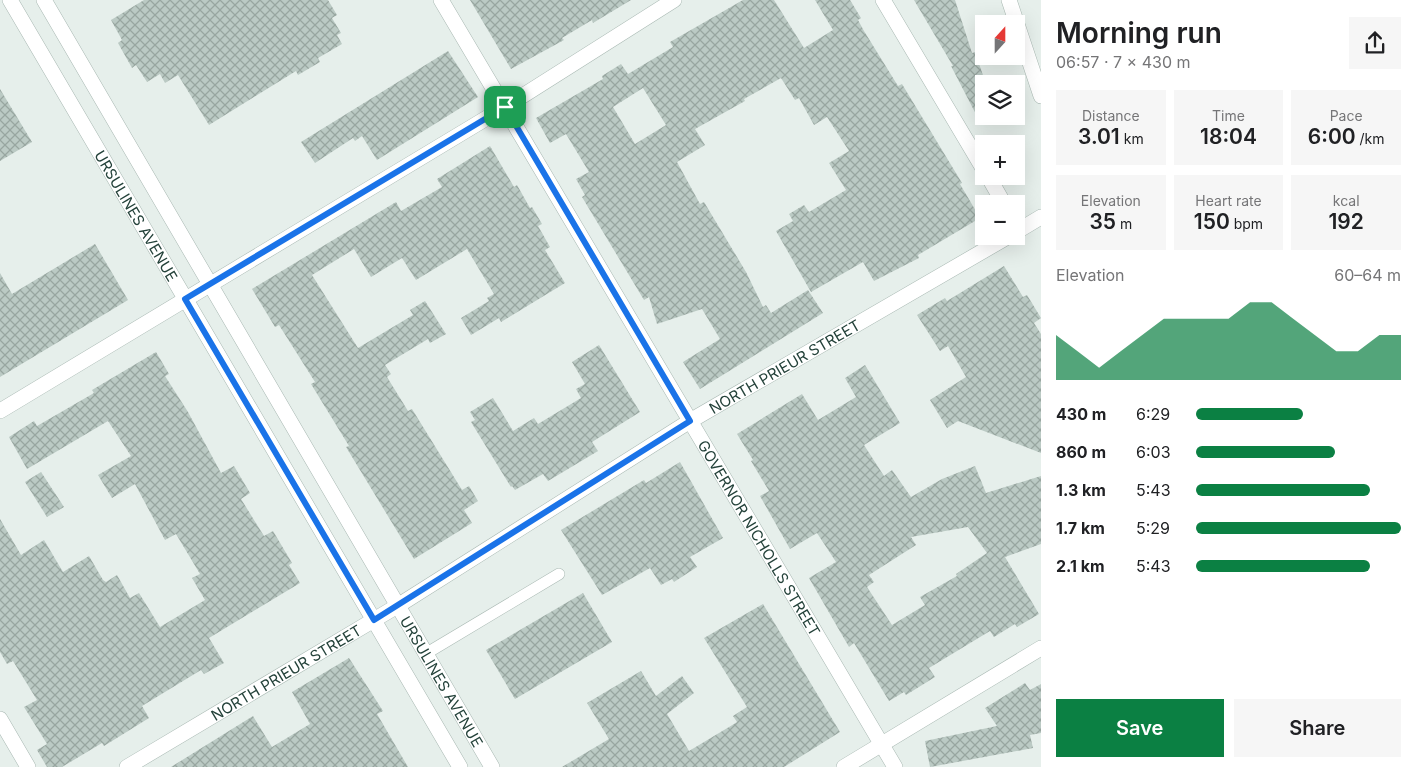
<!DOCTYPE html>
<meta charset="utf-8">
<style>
body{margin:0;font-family:Inter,sans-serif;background:#f6f6f6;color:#202124;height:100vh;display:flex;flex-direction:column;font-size:19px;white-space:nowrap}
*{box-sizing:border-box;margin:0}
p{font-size:16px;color:#757577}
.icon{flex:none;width:28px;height:28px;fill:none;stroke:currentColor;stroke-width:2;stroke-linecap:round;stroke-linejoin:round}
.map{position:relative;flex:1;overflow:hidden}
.sheet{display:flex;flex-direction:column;background:#fff;width:375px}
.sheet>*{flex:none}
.needle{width:32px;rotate:21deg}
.fabs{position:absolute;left:975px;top:15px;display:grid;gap:10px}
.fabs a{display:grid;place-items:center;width:50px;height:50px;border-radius:0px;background:#fff;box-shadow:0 5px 20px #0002;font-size:25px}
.pin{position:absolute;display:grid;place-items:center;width:42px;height:42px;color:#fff;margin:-21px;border-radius:10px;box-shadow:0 2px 8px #0006}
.round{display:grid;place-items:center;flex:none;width:52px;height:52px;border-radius:0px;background:#f6f6f6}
.head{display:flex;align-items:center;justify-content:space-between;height:85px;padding:0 15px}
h1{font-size:28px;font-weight:600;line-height:38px}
.stats{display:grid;grid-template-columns:repeat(3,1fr);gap:8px;height:85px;padding:5px 15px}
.stats div{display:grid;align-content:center;border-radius:0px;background:#f6f6f6;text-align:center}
.stats b{font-size:21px;font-weight:600}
.stats small{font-size:14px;font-weight:400}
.stats p{font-size:14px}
.chart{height:140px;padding:10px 15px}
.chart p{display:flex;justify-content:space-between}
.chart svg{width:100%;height:90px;margin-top:5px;fill:#0b8043;opacity:.7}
.button{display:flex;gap:10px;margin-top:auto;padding:10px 15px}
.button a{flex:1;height:58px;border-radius:0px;background:#0b8043;color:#fff;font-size:20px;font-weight:600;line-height:58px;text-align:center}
.button a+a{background:#f6f6f6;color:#202124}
ul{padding:0 15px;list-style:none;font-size:16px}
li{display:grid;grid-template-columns:80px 60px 1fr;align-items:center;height:38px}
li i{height:12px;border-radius:6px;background:#0b8043}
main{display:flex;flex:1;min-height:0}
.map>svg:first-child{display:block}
</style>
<main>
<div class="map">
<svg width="1041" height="767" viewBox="0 0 1041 767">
<defs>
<pattern id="building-cross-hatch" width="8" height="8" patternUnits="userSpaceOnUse" patternTransform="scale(1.25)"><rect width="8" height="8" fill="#bbcac4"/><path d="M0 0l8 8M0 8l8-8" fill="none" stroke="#98a6a0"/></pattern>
</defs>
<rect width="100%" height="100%" fill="#e6efeb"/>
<g fill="url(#building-cross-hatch)" fill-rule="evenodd">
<path d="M144,0H328L337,15L332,18L341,33L337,35L342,44L318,58L320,62L298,75L296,71L209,125L178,75L165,83L160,74L147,82L136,65L132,68L118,43L122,40L111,20Z"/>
<path d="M470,0H631L593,23L592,20L562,38L564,40L511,69Z"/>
<path d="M743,0H774L804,48L833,30L815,0H850L861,18L858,20L864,31L898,86L902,84L962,183L960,184L980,218L918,255L919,258L874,281L863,262L811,292L776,231L793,221L789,214L804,205L809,212L846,190L829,163L849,151L827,117L814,125L799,98L795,100L781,78L744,99L745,101L695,129L705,145L677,162L700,204L704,202L746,272L763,307L766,305L771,313L808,290L823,313L700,389L683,362L720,339L702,309L657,324L649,297L644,300L582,197L585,195L576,179L589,172L566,134L550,143L536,118L603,79L602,76L621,64L628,74L673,47L670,42ZM643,88L666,125L635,144L613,107Z"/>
<path d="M914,0H955L972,53L975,52L986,84H984V116H994L980,122L951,66H953Z"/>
<path d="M448,51L478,97L377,160L362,136L355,141L353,138L315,163L301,142Z"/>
<path d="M0,89L32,142L0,161Z"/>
<path d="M490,146L514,187L517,185L530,208L532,207L542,224L538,226L550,247L545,250L565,283L501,322L499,318L471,335L461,318L489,301L487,298L494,294L467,249L416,280L402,258L371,277L354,249L312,275L358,348L413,315L410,310L425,301L446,334L430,343L428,339L385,365L391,374L387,377L408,411L412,409L462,490L469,486L478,501L464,510L472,523L414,559L346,447L349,446L311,384L315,382L279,325L275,327L252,289L396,202L401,211L442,187L437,179Z"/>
<path d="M95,244L128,300L0,377V273L12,294Z"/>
<path d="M1004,266L1023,297L1027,295L1041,318L1034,323L1041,334V453L958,421L947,428L930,400L966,377L948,346L940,351L917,315L945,298L947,301Z"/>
<path d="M599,345L640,412L592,442L598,451L548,481L543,474L515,490L512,486L511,487L471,422L475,420L470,412L493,398L513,431L534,418L538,424L581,398L576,389L585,384L572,362Z"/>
<path d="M156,352L169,374L165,376L188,412L221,473L234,466L250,493L241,499L264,536L273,531L292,563L289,565L300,583L209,638L224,663L204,674L201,670L142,706L149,718L104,746L102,743L62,767H47L37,750L47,744L24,707L37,700L13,661L7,664L0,652V519L21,555L44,540L63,572L89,556L103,580L106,582L117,575L130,598L139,593L160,627L205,600L192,578L200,574L176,534L165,540L135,484L112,498L98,475L131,456L108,421L27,469L9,437L34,421L37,426L94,393L92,390Z"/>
<path d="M865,365L900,423L864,445L884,476L892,470L911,497L942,479L975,466L986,493L1041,476V544L1005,557L1039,614L1017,627L1015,624L994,637L990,631L929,668L935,677L906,695L904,692L889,701L854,643L849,647L809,578L836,562L817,533L790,549L760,496L769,491L751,461L753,460L737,434L802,394L818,420L856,397L845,378ZM968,527L987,553L956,574L957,576L920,597L925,605L892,625L867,587L874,582L869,575L916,545L911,537Z"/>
<path d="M680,462L723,538L690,557L697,567L674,582L672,579L661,585L650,568L602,595L561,530L644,480L646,483Z"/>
<path d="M41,472L64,507L47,517L25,482Z"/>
<path d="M583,593L612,642L515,699L486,650Z"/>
<path d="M763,604L840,732L784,767H562L609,739L587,703L641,671L656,696L682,676L694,693L667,714L689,751L734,724L737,722L733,716L747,707L704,638Z"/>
<path d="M349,658L383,711L377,714L408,767H171L253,716L272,747L310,724L292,692Z"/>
<path d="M1025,683L1030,690L1041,684V733L1030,735L1033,748L930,767L925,741L997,726L985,708Z"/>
</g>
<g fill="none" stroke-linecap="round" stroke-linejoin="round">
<defs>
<path id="lane" d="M427,653L559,574"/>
<g id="street">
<path id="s1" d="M10,0L460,767"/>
<path id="s2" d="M44,0L492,767"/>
<path id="s3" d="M441,0L895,767"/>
<path d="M883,0L984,170"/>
<path d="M1009,0L1041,96"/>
<path d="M988,176L1004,204"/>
<path d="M1016,232L1041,217"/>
<path d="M0,411L505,107L674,0"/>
<path d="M0,719L28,767"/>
<path id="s4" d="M127,767L399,605L690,421L1009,236"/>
<path d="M844,767L1041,648"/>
</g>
</defs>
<use href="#lane" stroke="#a8b8b2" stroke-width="12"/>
<use href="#street" stroke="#a8b8b2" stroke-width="16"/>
<use href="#lane" stroke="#fff" stroke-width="11"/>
<use href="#street" stroke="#fff" stroke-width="15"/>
</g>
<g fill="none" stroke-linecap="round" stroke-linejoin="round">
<defs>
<path id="route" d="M505,107L690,421L374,620L185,299Z"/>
</defs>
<use href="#route" stroke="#fff" stroke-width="10"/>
<use href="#route" stroke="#1a73e8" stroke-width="6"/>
</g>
<g text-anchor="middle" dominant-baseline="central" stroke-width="5" stroke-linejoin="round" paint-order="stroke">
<g font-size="15" fill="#24423a" stroke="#f7fbf9">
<text stroke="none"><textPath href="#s1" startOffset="250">URSULINES AVENUE</textPath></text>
<text stroke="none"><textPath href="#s4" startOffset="770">NORTH PRIEUR STREET</textPath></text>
<text stroke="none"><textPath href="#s3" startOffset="625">GOVERNOR NICHOLLS STREET</textPath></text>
<text stroke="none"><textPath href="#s4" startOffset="185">NORTH PRIEUR STREET</textPath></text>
<text stroke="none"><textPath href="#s2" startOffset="789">URSULINES AVENUE</textPath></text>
</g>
</g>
</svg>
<div class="fabs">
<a><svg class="needle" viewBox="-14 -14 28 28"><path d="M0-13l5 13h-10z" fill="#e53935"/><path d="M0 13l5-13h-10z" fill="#757577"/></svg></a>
<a><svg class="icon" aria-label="layers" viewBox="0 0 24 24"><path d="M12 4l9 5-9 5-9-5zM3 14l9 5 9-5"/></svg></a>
<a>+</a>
<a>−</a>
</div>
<div class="pin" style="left:505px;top:107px;background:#1e9e55"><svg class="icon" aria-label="arrive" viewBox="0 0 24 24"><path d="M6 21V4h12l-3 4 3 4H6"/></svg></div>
</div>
<section class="sheet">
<div class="head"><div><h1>Morning run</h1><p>06:57 · 7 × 430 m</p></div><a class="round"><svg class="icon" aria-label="share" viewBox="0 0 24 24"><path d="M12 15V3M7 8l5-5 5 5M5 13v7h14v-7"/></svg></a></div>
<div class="stats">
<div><p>Distance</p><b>3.01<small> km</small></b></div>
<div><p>Time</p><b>18:04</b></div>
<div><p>Pace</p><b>6:00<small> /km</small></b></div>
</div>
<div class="stats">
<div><p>Elevation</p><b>35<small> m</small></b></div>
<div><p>Heart rate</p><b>150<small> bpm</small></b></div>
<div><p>kcal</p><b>192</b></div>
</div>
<div class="chart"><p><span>Elevation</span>60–64 m</p>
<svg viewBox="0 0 160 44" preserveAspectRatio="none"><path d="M0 44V22L10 30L20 38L30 30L40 22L50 14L60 14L70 14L80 14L90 6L100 6L110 14L120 22L130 30L140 30L150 22L160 22V44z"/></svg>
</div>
<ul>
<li><b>430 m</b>6:29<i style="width:52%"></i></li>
<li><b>860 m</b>6:03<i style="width:68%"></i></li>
<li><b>1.3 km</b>5:43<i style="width:85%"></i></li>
<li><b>1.7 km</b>5:29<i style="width:100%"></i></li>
<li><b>2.1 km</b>5:43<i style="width:85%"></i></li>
</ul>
<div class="button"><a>Save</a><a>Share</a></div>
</section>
</main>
